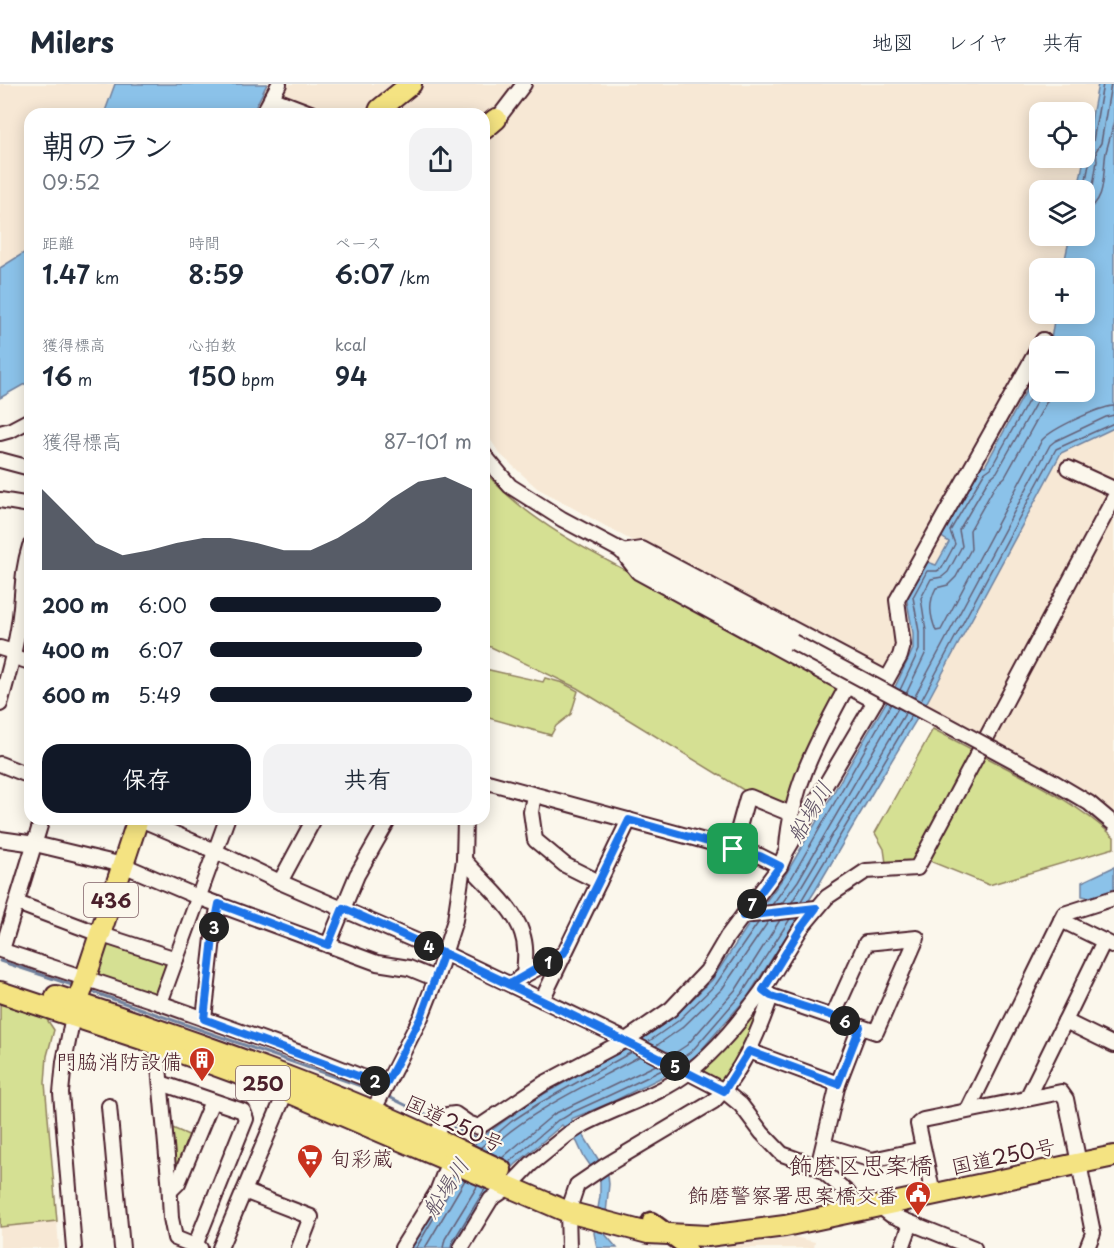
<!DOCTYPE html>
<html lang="ja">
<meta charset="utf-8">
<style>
body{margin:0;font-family:"Playpen Sans","Klee One",sans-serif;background:#f2f2f3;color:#1f2937;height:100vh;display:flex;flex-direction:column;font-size:22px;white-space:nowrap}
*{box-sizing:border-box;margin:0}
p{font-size:20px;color:#747a83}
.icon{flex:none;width:33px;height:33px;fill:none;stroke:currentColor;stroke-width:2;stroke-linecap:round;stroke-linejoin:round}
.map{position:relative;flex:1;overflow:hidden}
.drawer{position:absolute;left:24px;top:24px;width:466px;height:717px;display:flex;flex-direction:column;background:#fff;border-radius:18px;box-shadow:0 3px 15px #0003}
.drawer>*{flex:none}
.tools{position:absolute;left:1029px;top:18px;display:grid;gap:12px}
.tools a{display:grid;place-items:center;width:66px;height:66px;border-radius:12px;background:#fff;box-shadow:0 3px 15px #0003;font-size:30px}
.pin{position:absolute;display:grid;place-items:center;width:51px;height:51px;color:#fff;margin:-26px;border-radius:12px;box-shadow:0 3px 9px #0006}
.km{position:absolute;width:30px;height:30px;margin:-15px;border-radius:50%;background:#222;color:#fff;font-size:16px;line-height:30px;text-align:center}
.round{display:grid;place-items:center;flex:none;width:63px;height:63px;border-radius:18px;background:#f2f2f3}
.headline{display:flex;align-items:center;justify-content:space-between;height:102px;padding:0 18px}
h1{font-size:33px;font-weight:600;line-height:45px}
.stats{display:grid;grid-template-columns:repeat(3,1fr);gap:9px;height:102px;padding:6px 18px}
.stats div{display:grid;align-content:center}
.stats b{font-size:26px;font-weight:600}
.stats small{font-size:16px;font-weight:400}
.stats p{font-size:16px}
.chart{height:168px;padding:12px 18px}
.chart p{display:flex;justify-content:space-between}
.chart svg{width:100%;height:108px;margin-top:6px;fill:#111827;opacity:.7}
.primary-button{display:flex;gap:12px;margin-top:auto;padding:12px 18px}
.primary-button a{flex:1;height:69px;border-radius:18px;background:#111827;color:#fff;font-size:24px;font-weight:600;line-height:69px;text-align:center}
.primary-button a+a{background:#f2f2f3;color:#1f2937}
ul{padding:0 18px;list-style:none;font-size:20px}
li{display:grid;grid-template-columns:96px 72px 1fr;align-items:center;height:45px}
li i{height:15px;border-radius:8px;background:#111827}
header{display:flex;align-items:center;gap:36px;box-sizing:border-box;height:84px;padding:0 30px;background:#fff;border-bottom:2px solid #e0e1e3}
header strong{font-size:28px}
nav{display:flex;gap:33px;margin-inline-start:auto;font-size:21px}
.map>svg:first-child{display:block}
</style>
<header>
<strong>Milers</strong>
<nav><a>地図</a><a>レイヤ</a><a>共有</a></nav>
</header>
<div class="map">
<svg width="1114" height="1164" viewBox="0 0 1114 1164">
<rect width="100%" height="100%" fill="#fbf7ec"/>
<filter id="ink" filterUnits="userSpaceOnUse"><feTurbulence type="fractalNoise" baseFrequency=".0167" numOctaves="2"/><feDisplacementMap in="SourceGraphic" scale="12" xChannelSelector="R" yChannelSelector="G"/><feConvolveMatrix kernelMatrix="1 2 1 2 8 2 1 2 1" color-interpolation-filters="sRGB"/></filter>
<g filter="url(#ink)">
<g fill="#f7e8d5">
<path d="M0,0H115L104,30H30V165L0,184Z"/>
<path d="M267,0H1098L1085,72L1084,28H1040V74H1084L1078,106H1040V152H1070L1063,184H1040V230H1055L1050,262H1040L1039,283L985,382L982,381L940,452L950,458L936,482L925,478L906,512L913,549V565L895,603L537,404L500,370L484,346V30H252Z"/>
<path d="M1114,344V728L1069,696L926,620L1061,369Z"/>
<path d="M57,1137L59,1164H0V1143Z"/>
<path d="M795,1153L815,1158L814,1164H727L728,1160L765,1158Z"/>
</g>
<g fill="#d5e093" stroke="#90805f" stroke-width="1.5">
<path d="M484,386C525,438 600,472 657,503C719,536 781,569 842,602L786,726L750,710L577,604L491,563L485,562Z"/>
<path d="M485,585L543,598L545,594L563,599L578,607L571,630L556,642L551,651L485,633Z"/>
<path d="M933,645L973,666L917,776L886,779L884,765L875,749Z"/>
<path d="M984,672C1029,696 1076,718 1114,753V764L989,801L932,778L930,772Z"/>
<path d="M111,856L168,876L159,909L155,912L98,894L96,888L105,859Z"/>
<path d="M761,915L765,917L754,944L722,1001L696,989Z"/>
<path d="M0,920L46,934L54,946L47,972L45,999L57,1137L0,1143Z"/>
<path d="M168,1042L193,1053L174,1095Z"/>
</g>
<g fill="#8bc2e9" stroke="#71819d" stroke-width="1.5">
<path d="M115,0H267L252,30H104Z"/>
<path d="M1098,0H1114V344L1061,369L926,620L878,699L815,807L748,912L696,972L668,990L612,1018L571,1035L582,1049L608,1091L609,1100L604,1149L617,1164H597L594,1149L600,1112V1096L583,1071L577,1058L562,1041L515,1081L486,1112L455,1164H409L452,1090L478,1056L535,1015L639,957L674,933L712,896L747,843L786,790L895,603L913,565V549L906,512L925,477L936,481L949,458L940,452L982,381L985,382L1039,283L1040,308H1084V262H1050L1055,230H1084V184H1063L1070,152H1084V106H1078Z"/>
<path d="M30,165V297L0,314V184Z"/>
<path d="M1114,783V809L1096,815L1082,812V798Z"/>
</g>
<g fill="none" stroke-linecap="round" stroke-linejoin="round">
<g stroke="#646077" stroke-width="1.5">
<path d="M1084,106L1090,75L1085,65L1093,57L1103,0"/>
<path d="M1084,118L1092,108L1097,77L1096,67L1101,59L1111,0"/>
<path d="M1084,128C1108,117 1102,89 1106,68C1109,57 1112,47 1114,36"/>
<path d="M1052,308L1005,393L995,402L970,446L971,465L956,493L948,501L936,504C928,519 930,532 936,547L941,546L1042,356C1053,344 1099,323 1114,322"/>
<path d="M900,606L919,566V548L913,513L927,487H937L942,484L955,460L950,447L984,389L991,384L1040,296"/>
<path d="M906,610L926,568V547L921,514L931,495L942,493L948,488L962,462L959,446L989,395L997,388L1042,308"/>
<path d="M914,614L1050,361L1055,357L1106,333L1114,331"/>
<path d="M921,617L1056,365L1114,339"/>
<path d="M801,817L912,631"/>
<path d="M792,818L906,628"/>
<path d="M782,819L798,797L898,624"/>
<path d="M772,821L792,793L891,620"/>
<path d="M648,958L678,937L716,900L758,839"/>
<path d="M656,962L683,943L722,905L768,838"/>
<path d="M672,971L687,961L737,904L780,836"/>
<path d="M680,975L692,967L743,908L790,835"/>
<path d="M480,1064L512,1037L538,1020L632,968"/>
<path d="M487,1067C530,1026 588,1001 640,972"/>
<path d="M502,1074L554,1030L656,981"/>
<path d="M509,1078L558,1036C565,1035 567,1031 573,1028C604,1014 634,1000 664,985"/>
<path d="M416,1164L458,1093"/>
<path d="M425,1164L465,1096"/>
<path d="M443,1164L445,1155L478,1101"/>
<path d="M451,1164L452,1159L485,1105"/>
</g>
<g stroke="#71819d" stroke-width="3">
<path d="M0,877L75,902"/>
<path d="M90,907L378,1008"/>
<path d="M387,1012L440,1038"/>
<path d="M446,1041L481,1056"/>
</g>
<defs>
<g id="minor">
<path d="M271,14L313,30"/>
<path d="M263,30L279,0"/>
<path d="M492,42L524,0"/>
<path d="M0,349L11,346L30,336"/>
<path d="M484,371L510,402L562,435L793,558"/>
<path d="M0,376L30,384"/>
<path d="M1068,384L1114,405"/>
<path d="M0,416L30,421"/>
<path d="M622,468L642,465L887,595"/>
<path d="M627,474L638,488L875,617"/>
<path d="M0,564L10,567L14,573L30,578"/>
<path d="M0,620C9,588 18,556 21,523C23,500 23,484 30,462"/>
<path d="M0,680L30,692"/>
<path d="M484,697L760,772L780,782"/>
<path d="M534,711L531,728L535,756L565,781L599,798"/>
<path d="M140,735L215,767L280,798L444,869L626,956L724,1007L741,1021L762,1049L782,1070L818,1083L848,1109L858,1125"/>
<path d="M0,755L35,760L123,781L198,813L377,879L409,884L436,895"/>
<path d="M787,763C791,703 819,654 847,602"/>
<path d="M733,765L747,714L750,713L791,730"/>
<path d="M464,776C482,797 514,823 522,849C527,863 525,877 524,891"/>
<path d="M280,798L314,735"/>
<path d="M17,819L99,850L176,875"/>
<path d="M743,832L816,824"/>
<path d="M1061,836L1114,862"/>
<path d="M1104,857L1065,937L1114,961"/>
<path d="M328,861L357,791L389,735"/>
<path d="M0,866L160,919L317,975L385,1002"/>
<path d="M2,866L42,735"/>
<path d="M519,894L565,869"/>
<path d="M542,916L629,736"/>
<path d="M160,919L227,735"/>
<path d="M73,932L64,978L61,1009L74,1164"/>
<path d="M833,932L866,859L917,854L876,948L771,912L763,906L801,844L827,813L866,787L917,784L1114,414"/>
<path d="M204,935L214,845L219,820"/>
<path d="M157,960L169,1095L171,1134L175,1154L200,1164"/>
<path d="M749,967L838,1000"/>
<path d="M161,999L243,1027L246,1035L195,1162"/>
<path d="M1027,1014L1065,937"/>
<path d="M109,1022L122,1164"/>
<path d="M968,1026L1064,830L1114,814"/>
<path d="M369,1035L421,933L436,895L455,836L464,776L465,735"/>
<path d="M434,1055L447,1031L455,1030L468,1039L479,1043L543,1000L626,956L671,925L707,887L727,853L780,782L786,768L875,617L900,572L903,561L897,516L1043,256"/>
<path d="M824,1061L872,1076L923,1065"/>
<path d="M818,1083L838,1000L860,943"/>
<path d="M170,1107L178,1099L212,1017"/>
<path d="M244,1107L311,1133L299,1164"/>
<path d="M933,1110L918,1040L923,1036L1061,1008L1066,1015L1093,1149L1087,1164"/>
<path d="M878,1121L891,1131L974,1164"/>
<path d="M220,1164L289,1000"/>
<path d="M402,1164L437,1108L452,1069"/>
<path d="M461,1164L491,1115L509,1103L531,1080L567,1051L581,1042C615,1023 657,1013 689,988C718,965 741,936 763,906"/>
<path d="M569,1164L568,1128L577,1101L605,1082L714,1017C742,988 758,950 771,912"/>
<path d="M902,1164L911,1139"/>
</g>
<path id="major" d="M651,1137L688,1164"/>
<g id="highway">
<path d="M378,30L380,25L411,0"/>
<path d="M484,45L496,35"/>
<path d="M0,908L157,960L286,1007L568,1128L648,1149L708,1152L785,1142L1114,1072"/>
<path d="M56,912C163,947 269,983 373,1027C416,1045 458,1066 501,1086"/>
<path d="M73,932L138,735"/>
</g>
</defs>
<use href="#minor" stroke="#4a1f2b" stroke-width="18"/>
<use href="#major" stroke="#4a1f2b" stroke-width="21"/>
<use href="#highway" stroke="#4a1f2b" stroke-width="24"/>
<use href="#minor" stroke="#fbf7ec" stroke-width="14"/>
<use href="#major" stroke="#f4e382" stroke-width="16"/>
<use href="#highway" stroke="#f4e382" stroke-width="20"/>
<defs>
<path id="minor-bridge" d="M793,558L1052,697L1089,719L1114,740"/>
</defs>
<use href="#minor-bridge" stroke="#4a1f2b" stroke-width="18" stroke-linecap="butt"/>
<use href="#minor-bridge" stroke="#fbf7ec" stroke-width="14"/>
</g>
</g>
<g fill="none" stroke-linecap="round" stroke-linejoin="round" filter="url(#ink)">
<defs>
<path id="route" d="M733,765L629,736L564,869L510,900L444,869L421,933L385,1002L204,935L214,845L219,820L328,861L343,824C472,881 598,943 724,1007L749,967L838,1000L860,943L833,932L771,912L763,906L801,844L816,824L743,832L780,782L760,772L733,765"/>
</defs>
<use href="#route" stroke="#fff" stroke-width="12"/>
<use href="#route" stroke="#1a73e8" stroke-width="8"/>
</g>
<defs>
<symbol id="building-pin" viewBox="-11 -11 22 30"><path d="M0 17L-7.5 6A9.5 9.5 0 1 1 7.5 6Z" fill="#c8321e" stroke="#fbf7ec"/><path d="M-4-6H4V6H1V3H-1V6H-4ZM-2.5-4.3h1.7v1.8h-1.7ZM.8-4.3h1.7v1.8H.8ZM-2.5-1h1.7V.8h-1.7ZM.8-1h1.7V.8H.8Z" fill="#fff"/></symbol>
<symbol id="supermarket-pin" viewBox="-11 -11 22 30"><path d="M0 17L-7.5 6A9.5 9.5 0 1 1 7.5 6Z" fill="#c8321e" stroke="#fbf7ec"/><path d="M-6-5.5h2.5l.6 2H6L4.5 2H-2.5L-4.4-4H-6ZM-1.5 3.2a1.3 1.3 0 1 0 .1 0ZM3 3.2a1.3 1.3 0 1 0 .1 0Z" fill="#fff"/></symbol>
<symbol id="civic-pin" viewBox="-11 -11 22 30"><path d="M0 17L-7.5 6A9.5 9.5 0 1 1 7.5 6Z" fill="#c8321e" stroke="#fbf7ec"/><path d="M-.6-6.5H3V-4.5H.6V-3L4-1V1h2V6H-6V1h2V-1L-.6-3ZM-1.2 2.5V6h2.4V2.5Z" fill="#fff"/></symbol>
</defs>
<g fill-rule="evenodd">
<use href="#building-pin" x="187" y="961" width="30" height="40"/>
<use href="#supermarket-pin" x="295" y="1058" width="30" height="40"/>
<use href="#civic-pin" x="903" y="1095" width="30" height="40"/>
</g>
<g text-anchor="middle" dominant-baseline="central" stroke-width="4.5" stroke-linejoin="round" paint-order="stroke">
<g fill="#fbf7ec" stroke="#7f6065" stroke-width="1.5">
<rect x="84" y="799" width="54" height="34" rx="4.5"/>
<rect x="236" y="982" width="54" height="34" rx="4.5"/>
</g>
<g font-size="20" font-weight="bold" fill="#4a1f2b">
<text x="111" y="816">436</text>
<text x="263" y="999">250</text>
</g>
<g font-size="21" fill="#4a1f2b" stroke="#fbf7ec" text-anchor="end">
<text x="182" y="976">門脇消防設備</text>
<text x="330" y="1073" text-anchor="start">旬彩蔵</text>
<text x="898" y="1110">飾磨警察署思案橋交番</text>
</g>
<g font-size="21" fill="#4a1f2b" stroke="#fbf7ec">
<text transform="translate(455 1038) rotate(25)">国道250号</text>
<text transform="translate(1003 1071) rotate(-12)">国道250号</text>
</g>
<g font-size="22" font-style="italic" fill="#5e5064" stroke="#fbf7ec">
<text transform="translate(808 727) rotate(-59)">船場川</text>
<text transform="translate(444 1103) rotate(-57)">船場川</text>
</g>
<g font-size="24" fill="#4a1f2b" stroke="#fbf7ec">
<text x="861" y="1080">飾磨区思案橋</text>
</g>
</g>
</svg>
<div class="tools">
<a><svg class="icon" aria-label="locate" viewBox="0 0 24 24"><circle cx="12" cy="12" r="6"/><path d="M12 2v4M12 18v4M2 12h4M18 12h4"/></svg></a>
<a><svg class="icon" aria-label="layers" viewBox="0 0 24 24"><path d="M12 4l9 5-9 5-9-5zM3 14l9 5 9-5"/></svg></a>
<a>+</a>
<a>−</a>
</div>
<div class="pin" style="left:733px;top:765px;background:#1e9e55"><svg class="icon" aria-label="arrive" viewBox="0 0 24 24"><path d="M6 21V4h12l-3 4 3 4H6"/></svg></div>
<b class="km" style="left:548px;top:878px">1</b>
<b class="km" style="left:375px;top:997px">2</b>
<b class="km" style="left:214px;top:843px">3</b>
<b class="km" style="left:429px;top:862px">4</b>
<b class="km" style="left:675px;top:982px">5</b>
<b class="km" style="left:845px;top:937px">6</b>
<b class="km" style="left:752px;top:820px">7</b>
<section class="drawer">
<div class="headline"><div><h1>朝のラン</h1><p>09:52</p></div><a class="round"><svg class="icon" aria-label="share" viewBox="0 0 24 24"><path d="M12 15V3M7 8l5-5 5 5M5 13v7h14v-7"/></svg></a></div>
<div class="stats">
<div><p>距離</p><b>1.47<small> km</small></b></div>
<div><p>時間</p><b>8:59</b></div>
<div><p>ペース</p><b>6:07<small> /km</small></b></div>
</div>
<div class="stats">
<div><p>獲得標高</p><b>16<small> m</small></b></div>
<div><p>心拍数</p><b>150<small> bpm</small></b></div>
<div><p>kcal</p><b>94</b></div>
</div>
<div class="chart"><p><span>獲得標高</span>87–101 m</p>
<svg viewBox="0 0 160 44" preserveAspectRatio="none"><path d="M0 44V11L10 22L20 33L30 38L40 36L50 33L60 31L70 31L80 33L90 36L100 36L110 31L120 24L130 15L140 8L150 6L160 11V44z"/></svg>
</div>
<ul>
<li><b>200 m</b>6:00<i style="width:88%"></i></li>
<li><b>400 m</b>6:07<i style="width:81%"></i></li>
<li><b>600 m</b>5:49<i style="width:100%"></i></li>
</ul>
<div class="primary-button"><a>保存</a><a>共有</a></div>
</section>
</div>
